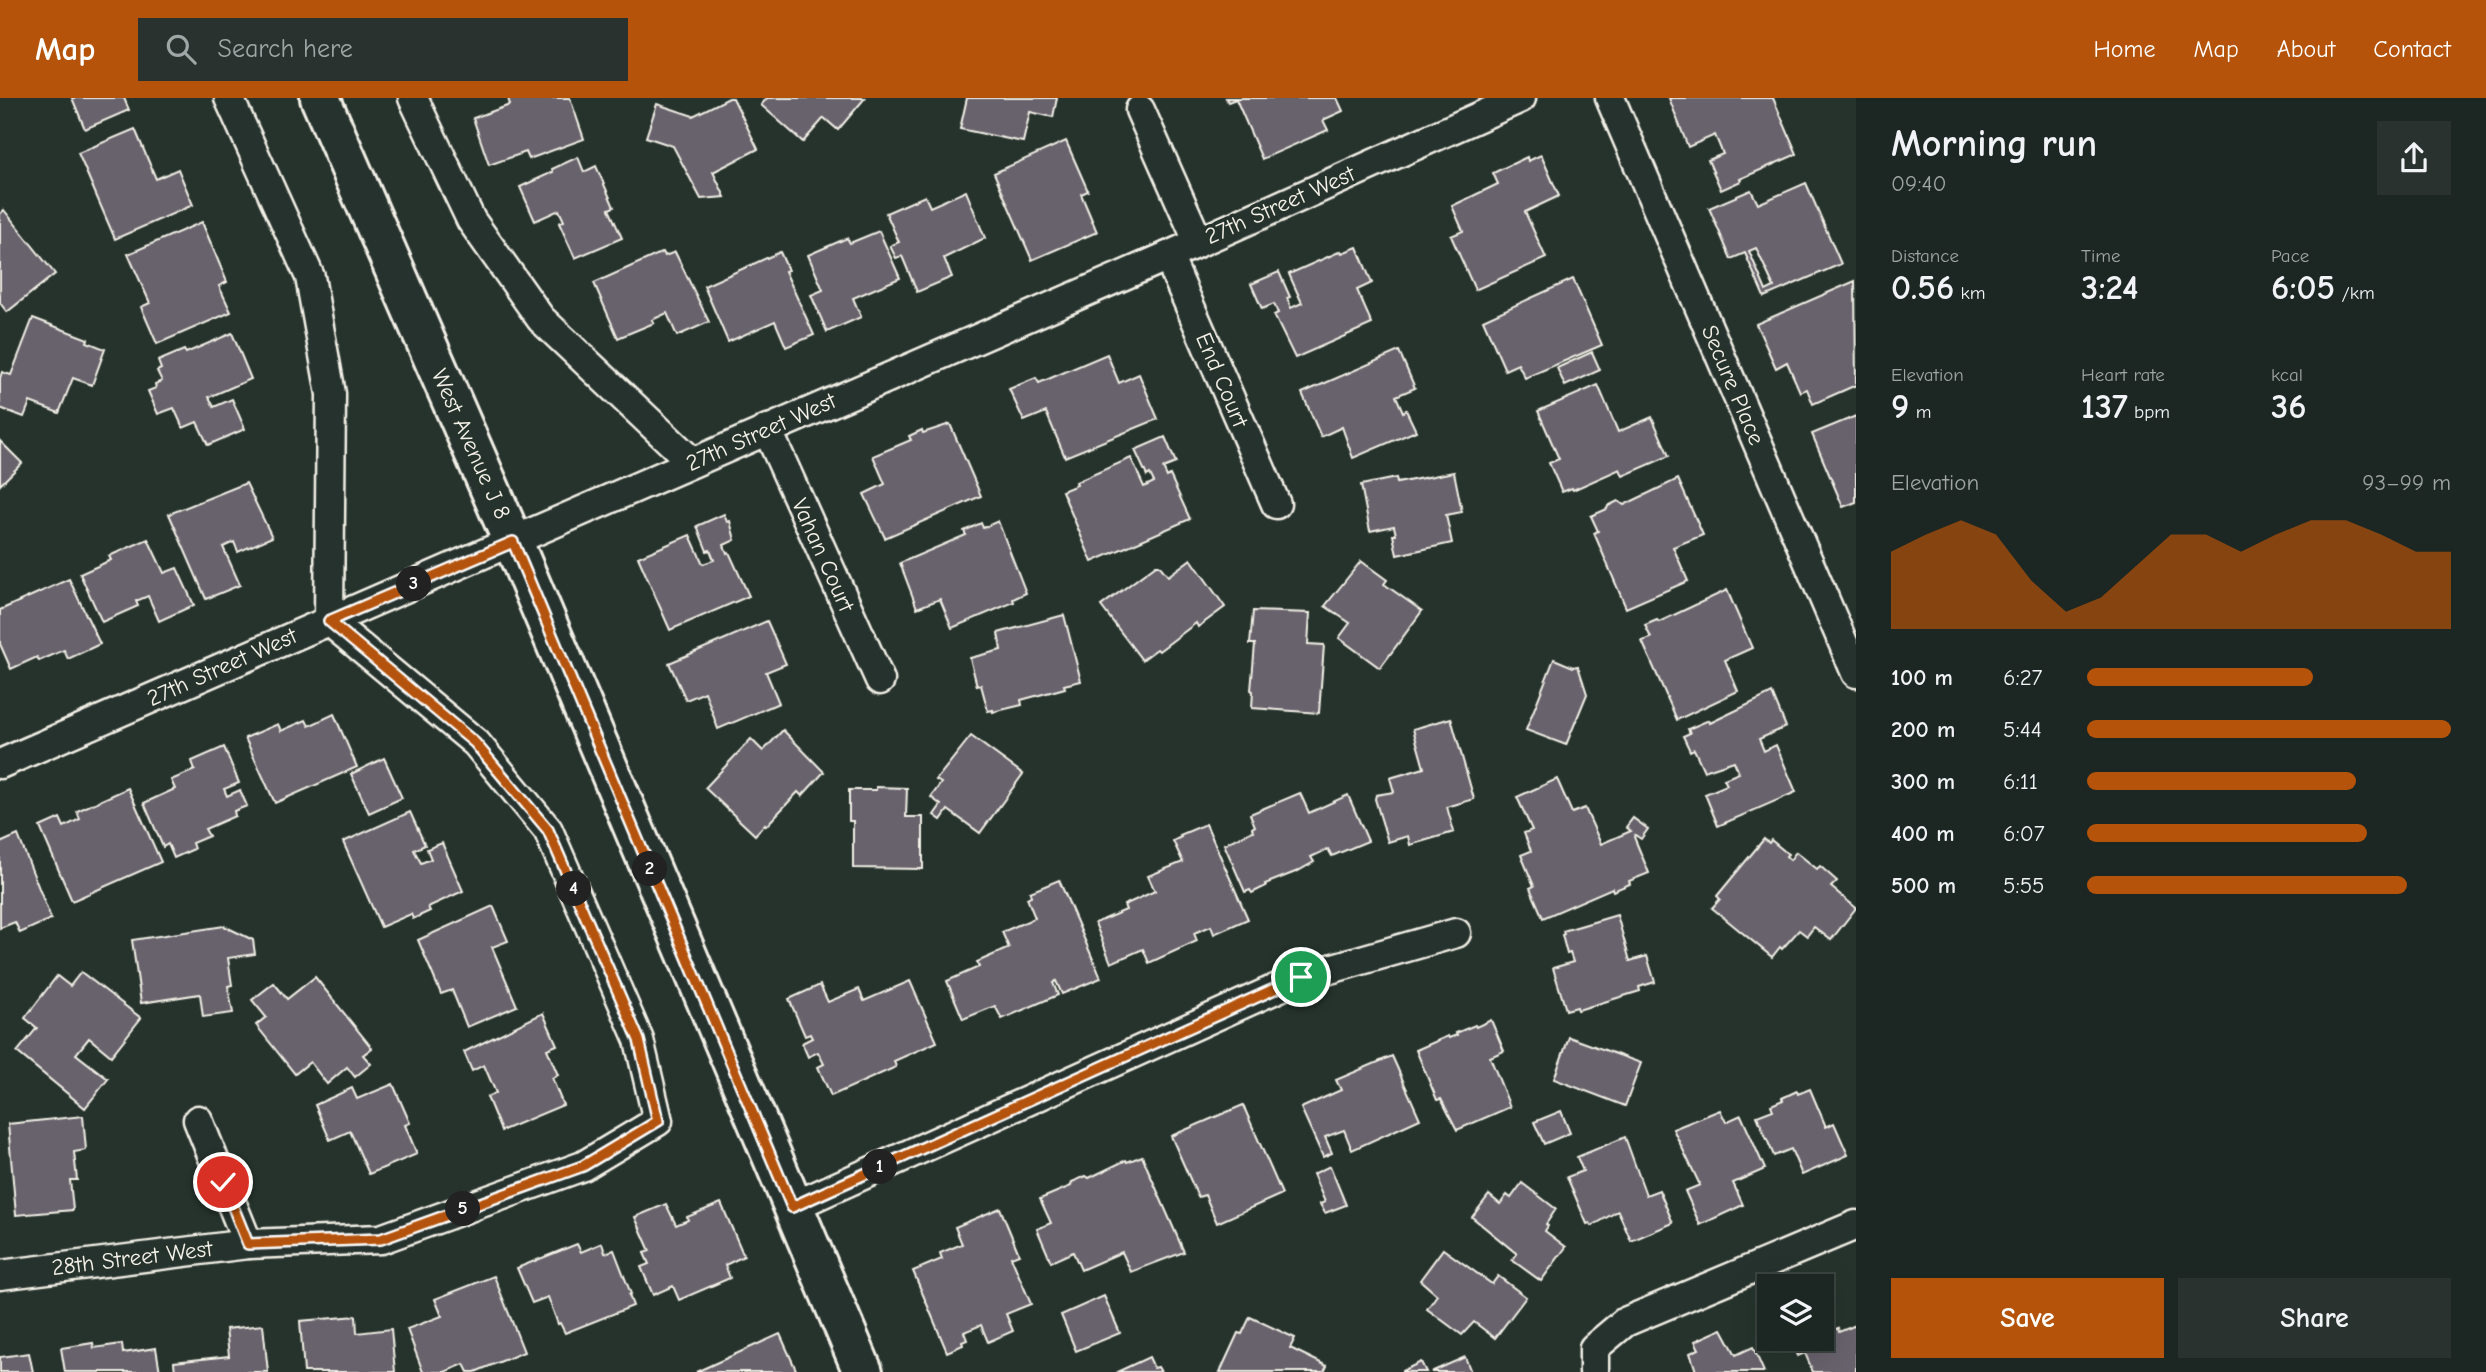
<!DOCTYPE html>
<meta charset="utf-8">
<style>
body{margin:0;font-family:"Comic Neue",sans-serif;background:#29322f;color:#f1f3f6;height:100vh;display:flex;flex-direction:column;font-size:26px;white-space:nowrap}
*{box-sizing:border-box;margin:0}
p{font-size:23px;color:#a0a5a5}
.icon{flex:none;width:38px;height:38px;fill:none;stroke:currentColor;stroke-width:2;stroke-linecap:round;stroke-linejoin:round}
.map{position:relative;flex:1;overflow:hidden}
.drawer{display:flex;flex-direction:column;background:#1c2622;width:630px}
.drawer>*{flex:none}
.fabs{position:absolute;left:1757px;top:1176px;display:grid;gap:14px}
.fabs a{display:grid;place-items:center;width:77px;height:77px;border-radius:0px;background:#1c2622;box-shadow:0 7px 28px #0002,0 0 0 2px #3a4340;font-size:35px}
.pin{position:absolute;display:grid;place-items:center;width:60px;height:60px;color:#fff;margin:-30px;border:4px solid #fff;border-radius:50%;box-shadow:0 2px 7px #0007}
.km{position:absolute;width:35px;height:35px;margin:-18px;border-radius:50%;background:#222;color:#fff;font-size:19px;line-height:35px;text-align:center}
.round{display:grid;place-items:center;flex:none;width:74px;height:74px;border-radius:0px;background:#29322f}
.head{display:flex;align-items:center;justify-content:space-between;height:119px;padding:0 35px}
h1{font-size:38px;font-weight:600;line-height:52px}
.stats{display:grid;grid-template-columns:repeat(3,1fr);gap:10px;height:119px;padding:7px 35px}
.stats div{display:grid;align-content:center}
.stats b{font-size:35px;font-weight:600}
.stats small{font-size:19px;font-weight:400}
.stats p{font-size:19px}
.chart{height:196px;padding:14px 35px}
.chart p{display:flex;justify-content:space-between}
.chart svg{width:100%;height:126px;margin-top:7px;fill:#b45309;opacity:.7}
.button{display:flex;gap:14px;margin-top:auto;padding:14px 35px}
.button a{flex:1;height:80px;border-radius:0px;background:#b45309;color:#fff;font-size:28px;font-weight:600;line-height:80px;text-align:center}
.button a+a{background:#29322f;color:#f1f3f6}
ul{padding:0 35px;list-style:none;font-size:23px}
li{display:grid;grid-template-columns:112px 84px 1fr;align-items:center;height:52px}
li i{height:18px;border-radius:9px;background:#b45309}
header{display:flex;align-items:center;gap:42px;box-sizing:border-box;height:98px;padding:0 35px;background:#b45309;color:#fff}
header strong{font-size:33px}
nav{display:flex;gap:38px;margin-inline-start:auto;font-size:24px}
.search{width:490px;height:63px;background:#29322f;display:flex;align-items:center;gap:18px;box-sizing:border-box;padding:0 24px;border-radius:0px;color:#a0a5a5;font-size:26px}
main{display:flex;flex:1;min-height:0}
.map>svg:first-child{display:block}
</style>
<header>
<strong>Map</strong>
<div class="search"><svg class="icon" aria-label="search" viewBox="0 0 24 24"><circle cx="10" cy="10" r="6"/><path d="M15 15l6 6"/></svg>Search here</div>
<nav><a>Home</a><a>Map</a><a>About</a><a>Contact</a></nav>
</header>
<main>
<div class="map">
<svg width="1856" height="1274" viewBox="0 0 1856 1274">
<rect width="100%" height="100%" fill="#26332d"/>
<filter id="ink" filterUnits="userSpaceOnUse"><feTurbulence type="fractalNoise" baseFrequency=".0143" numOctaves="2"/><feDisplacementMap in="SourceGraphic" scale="14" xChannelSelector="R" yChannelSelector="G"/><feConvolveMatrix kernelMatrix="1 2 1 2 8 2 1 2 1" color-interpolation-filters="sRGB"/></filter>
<g filter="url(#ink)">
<g fill="#67626c" stroke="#f4f1e8" stroke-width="2" fill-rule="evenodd">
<path d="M72,0H124L129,12L85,31Z"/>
<path d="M508,0H570L584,41L529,61L526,54L489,67L473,20L510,7Z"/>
<path d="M729,0H733L758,51L713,74L725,99L701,101L673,48L646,39L657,6L693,18Z"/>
<path d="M767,0H865L838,32L824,20L803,44L761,7Z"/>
<path d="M967,0H1057L1053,19L1030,14L1023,44L960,31Z"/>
<path d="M1226,0H1337L1343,13L1323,22L1328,32L1262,61L1236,1L1228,4Z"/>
<path d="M1669,0H1773L1797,56L1740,81L1741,83L1721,92L1708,62L1723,56L1715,37L1688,49Z"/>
<path d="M135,31L156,81L178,71L193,107L115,141L78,55Z"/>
<path d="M1066,43L1088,93L1081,96L1097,134L1032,162L994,75Z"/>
<path d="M1541,57L1559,98L1525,114L1546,160L1475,192L1451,138L1463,133L1452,108L1498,86L1493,75L1527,59L1528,63Z"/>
<path d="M578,59L584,74L596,68L614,109L609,111L622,140L575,160L559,125L564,123L559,112L535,123L520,89L553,74L552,71Z"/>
<path d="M1806,85L1841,166L1764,199L1745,155L1731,161L1709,110L1751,92L1758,106ZM1756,150L1774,189L1766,193L1749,153Z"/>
<path d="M966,93L985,140L944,160L952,179L917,194L902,158L896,160L890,148L899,144L886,115L925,98L930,109Z"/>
<path d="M4,112L55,176L7,214L0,205V116Z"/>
<path d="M202,124L227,184L219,188L231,214L157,246L141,209L150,205L128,156Z"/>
<path d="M879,133L900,180L853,200L861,219L827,234L811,197L823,192L808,157L847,140L850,145Z"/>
<path d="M1357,149L1372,185L1357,192L1372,226L1295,260L1274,217L1278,215L1274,206L1262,211L1251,186L1279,174L1290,199L1287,200L1291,210L1302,205L1289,176L1341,153L1342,155Z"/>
<path d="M663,154L665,158L675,154L709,224L677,238L667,215L652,222L654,225L618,240L594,185Z"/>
<path d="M780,154L788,172L785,173L814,237L786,249L775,223L728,244L704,188Z"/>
<path d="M1573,181L1602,247L1525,280L1518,266L1505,272L1483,222Z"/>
<path d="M1855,183L1856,287L1813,306L1807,291L1800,294L1787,264L1776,270L1756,226Z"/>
<path d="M33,220L88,241L87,244L105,251L92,287L73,280L59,315L30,304L24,319L0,310V280L2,274L11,277Z"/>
<path d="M232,235L251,281L209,299L214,309L232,301L245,331L208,347L197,324L183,330L174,310L158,316L148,293L156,290L155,286L162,283L157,273L161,271L158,263L184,252L186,255Z"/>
<path d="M1399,253L1415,290L1396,298L1403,314L1406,312L1416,333L1353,360L1342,329L1321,339L1302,295Z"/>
<path d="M1592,254L1600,272L1565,288L1557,270Z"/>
<path d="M1107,256L1119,285L1139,276L1158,321L1065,359L1046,314L1024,323L1009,291L1036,280L1039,285Z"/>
<path d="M1598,287L1618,334L1652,319L1669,358L1623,378L1620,371L1573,392L1572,390L1562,394L1549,365L1559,361L1538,313Z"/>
<path d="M1856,318V404L1843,409L1812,336Z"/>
<path d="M950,326L981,398L885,440L864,396L885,386L873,358L911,342L909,338L922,332L923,335Z"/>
<path d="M1165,339L1176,365L1163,370L1167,379L1170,377L1190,421L1092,464L1062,393L1077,387L1076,384L1131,360L1144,389L1154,384L1150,376L1147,378L1135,352Z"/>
<path d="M0,343L22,365L0,387Z"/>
<path d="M1454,374L1462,414L1446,417L1452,445L1397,457L1393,437H1396L1394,428L1370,433L1361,387L1396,380L1397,385Z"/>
<path d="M1678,381L1703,437L1673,449L1688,483L1626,510L1594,435L1598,433L1591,418L1607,411L1608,408L1618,403L1624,407Z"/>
<path d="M246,385L272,439L238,454L234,444L223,449L240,487L206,501L169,416Z"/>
<path d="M724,416L727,424L730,423L735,442L724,447L727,455L729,454L749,498L670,532L638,459L690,437L703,466L714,462L710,452L707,453L697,428Z"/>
<path d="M998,423L1026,495L1013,501L1014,504L952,530L940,501L917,510L900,465L966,437L964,433L981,425L983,430Z"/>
<path d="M148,441L164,475L177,470L194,507L159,523L148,498L136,503L138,508L102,524L80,476L111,462L109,458Z"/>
<path d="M1191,461L1225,509L1198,529L1196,525L1159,553L1157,551L1142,562L1101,508L1156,467H1159L1168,478Z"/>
<path d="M1361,463L1387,482L1384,486L1422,513L1380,570L1339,540L1350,525L1325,508Z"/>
<path d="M69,481L100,546L68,561L64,552L39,563L37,559L11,571L0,546V512Z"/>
<path d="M1727,492L1752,550L1725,562L1738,593L1677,622L1642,543L1651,540L1645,527L1657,522L1659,524Z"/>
<path d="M1253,513L1310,515L1308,546L1324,547L1319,615L1252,610L1253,593L1251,592L1255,546H1250Z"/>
<path d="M1064,517L1081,583L1064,587L1065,590L1021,602L1022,607L993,614V612L988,613L981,587L977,588L970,560L1001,552L998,535Z"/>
<path d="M767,523L786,566L766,574L779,605L718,631L705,594L686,602L669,565Z"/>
<path d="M1554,561L1573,569L1578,568L1587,596L1566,647L1526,632Z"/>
<path d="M1772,595L1786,629L1759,641L1764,653L1776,647L1796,694L1718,728L1705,696L1727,687L1724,681L1739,675L1734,663L1704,673L1694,651L1690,653L1683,638L1690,635L1688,631L1709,622L1710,625Z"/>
<path d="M334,616L357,669L275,705L245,640L278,626L281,633L306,622L309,628Z"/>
<path d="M1451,620L1474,701L1447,709L1454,734L1410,747L1408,738L1388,744L1375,701L1376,697L1394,694L1390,680L1424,670L1413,631Z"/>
<path d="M783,632L824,674L802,698L798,694L766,728L765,726L755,737L705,690L751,641L763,653Z"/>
<path d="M971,638L1023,676L980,735L948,712L941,722L934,717L941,707L931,699L941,685L936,682Z"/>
<path d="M224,649L239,685L224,691L227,698L240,692L247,708L234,713L235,718L205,731L209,738L192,745L194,751L174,760L168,746L163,749L144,705L175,691L171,682L195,672L192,663Z"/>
<path d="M384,660L402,700L369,715L351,676Z"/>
<path d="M1557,681L1572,715L1585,710L1601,746L1631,733L1626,729L1633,720L1648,731L1641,741L1635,737L1634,739L1649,775L1629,783L1630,786L1613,793L1612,790L1543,820L1530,790L1534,788L1521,757L1531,753L1524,735L1532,732L1517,699Z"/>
<path d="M876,689L907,690L906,719H923V771L853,770V723H849V692H876Z"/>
<path d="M128,690L161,764L72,803L40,729L60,720L64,729L80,721L77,713Z"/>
<path d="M1300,695L1309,715L1348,697L1368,743L1332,758L1328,751L1311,759L1314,764L1298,773L1265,786L1266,788L1252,795L1250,792L1245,794L1224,746L1253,733L1252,730L1255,728L1250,716Z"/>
<path d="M410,714L425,747L414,752L421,765L431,761L427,751L442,745L463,793L428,809L430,813L413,821L411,816L381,829L343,744Z"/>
<path d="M1206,726L1248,821L1214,836L1211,828L1194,835L1197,843L1149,865L1143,851L1111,865L1095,825L1126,812L1124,807L1155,793L1148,778L1183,764L1173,743L1181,739L1180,737Z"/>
<path d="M18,737L51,821L20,835L15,824L0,830V745Z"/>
<path d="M1764,741L1769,745L1771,742L1788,756L1786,758L1790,762L1796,754L1817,771L1820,768L1837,783L1831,789L1856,810L1831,842L1814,829L1807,838L1799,832L1782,851L1780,849L1772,859L1712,810L1720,801L1717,798Z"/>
<path d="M1059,782L1101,880L1062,896L1056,883L1053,885L1058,897L1002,921L995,908L963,921L947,883L979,869L977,864L1009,850L1002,834L1035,820L1027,800L1031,798L1030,794Z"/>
<path d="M493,808L508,843L492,849L517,908L467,929L452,892L441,896L418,842Z"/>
<path d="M1617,817L1630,863L1647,858L1655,884L1639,889L1640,893L1578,912L1577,909L1566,912L1553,870L1573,864L1570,855L1567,856L1562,837L1564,836L1563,833Z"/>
<path d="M224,828L253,842L255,856L228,860L232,887L228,888L233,915L203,919L200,896L141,905L132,842Z"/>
<path d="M81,874L141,920L111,958L89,940L76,956L108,981L85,1010L17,954L37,930L25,920L57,878L70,888Z"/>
<path d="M315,879L372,950L363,957L371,966L355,979L347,969L327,986L310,964L295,976L256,927L266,919L252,902L274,885L287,901Z"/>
<path d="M910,883L937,944L894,963L896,969L831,998L818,969L824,966L818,954L808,959L802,945L812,940L810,936L805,938L789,901L820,887L828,904L859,891L864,903Z"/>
<path d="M543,915L557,947L547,951L558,977L552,980L563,1007L501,1033L487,999L496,995L484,967L472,973L464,954Z"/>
<path d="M1491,922L1504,953L1490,959L1510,1009L1457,1032L1441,1001L1437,1002L1416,952L1448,938L1449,940L1457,937L1456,935L1475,927L1476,929Z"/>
<path d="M1569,939L1641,965L1625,1008L1554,981Z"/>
<path d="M1392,958L1420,1021L1352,1052L1344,1032L1325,1039L1332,1055L1323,1059L1301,1010L1341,992L1336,982Z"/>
<path d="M393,986L410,1025L405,1027L417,1056L369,1076L350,1033L330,1042L315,1007L352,990L357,1001Z"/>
<path d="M1810,991L1826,1029L1834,1025L1848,1057L1802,1077L1791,1051L1774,1058L1757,1018L1773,1012L1771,1007L1783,1002L1782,1000L1797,993L1798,996Z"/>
<path d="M1243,1007L1282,1096L1217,1125L1205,1097L1198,1099L1171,1038Z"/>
<path d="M1720,1012L1726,1024L1741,1017L1765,1071L1733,1085L1743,1107L1700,1127L1685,1093L1700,1087L1673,1031Z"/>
<path d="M1561,1013L1570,1035L1544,1046L1534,1024Z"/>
<path d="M83,1018L86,1052L74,1054L77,1082H70L73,1112L16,1117L8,1026Z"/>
<path d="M1625,1039L1646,1097L1659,1092L1673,1125L1631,1143L1618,1113L1592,1128L1590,1125L1587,1126L1567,1079L1583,1073L1577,1059Z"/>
<path d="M1142,1058L1184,1154L1131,1174L1122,1154L1081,1172L1073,1154L1051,1164L1037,1131L1051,1125L1040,1101L1071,1088L1072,1084L1086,1078L1089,1080L1126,1062L1127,1064Z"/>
<path d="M1330,1068L1346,1107L1325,1115L1320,1106L1325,1104L1313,1076Z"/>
<path d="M1522,1085L1556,1111L1546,1126L1548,1128L1545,1133L1566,1149L1541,1183L1512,1162L1517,1156L1472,1119L1489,1097L1500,1106L1507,1097L1511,1100Z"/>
<path d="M721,1105L744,1158L725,1167L730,1180L679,1202L673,1188L653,1197L641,1169L649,1166L644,1155L650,1153L635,1119L666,1106L676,1127L688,1122L687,1119Z"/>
<path d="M1000,1110L1019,1156L1011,1159L1031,1206L1006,1216L1013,1233L988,1244L981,1227L964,1234L967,1242L962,1244L963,1247L947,1254L913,1173L942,1161L940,1155L962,1146L955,1129Z"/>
<path d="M602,1145L605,1155L614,1152L631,1196L629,1197L633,1208L565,1235L560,1225L558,1226L548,1199L532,1205L517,1170L577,1146L581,1154Z"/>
<path d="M1443,1151L1492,1186L1498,1178L1526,1199L1495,1240L1474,1224L1462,1237L1427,1211L1437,1197L1420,1182Z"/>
<path d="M494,1178L524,1254L475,1274H468L464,1266L445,1274H423L407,1231L442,1218L435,1201Z"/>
<path d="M1104,1198L1120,1235L1076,1253L1061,1217Z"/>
<path d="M1822,1209L1832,1233L1838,1230L1839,1234L1856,1227V1274H1813L1805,1255L1798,1258L1791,1241H1822Z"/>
<path d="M356,1218L357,1235L391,1231L395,1274H304L300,1223Z"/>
<path d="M1250,1219L1295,1240L1290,1250L1327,1268L1324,1274H1220L1238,1235L1242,1236Z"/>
<path d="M263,1227L268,1274H175L174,1264L229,1258L226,1231Z"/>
<path d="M1722,1231L1736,1257L1753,1249L1764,1274H1693L1696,1273L1690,1255L1699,1251L1695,1243Z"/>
<path d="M780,1236L797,1274H696Z"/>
<path d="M93,1245L94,1250L122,1246L123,1255L156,1250L160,1274H65L61,1250Z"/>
<path d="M29,1255L33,1274H0V1259Z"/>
<path d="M1149,1259L1154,1270L1158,1269L1161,1274H1117Z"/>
<path d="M1465,1259L1471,1274H1431Z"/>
<path d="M1421,1264L1426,1274H1402V1273Z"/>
</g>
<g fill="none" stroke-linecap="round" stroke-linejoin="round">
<defs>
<g id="street">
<path d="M413,0L471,122L541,221L692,364"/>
<path d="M1610,0L1856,575"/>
<path d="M1140,12L1198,143"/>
<path d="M1168,158L1276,406"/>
<path d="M767,331L880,582"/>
<path d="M0,666L1168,158L1521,0"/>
<path d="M198,1022L248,1146"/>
<path d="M792,1109L1302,879L1456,835"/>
<path d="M0,1177L248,1146L381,1141L583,1068L658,1023L639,942L548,732L476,645L329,523L331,296L310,179L229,0"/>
<path d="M1594,1274V1250L1625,1224L1856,1127"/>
</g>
<path id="secondary" d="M320,0L513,444L863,1274"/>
</defs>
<use href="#street" stroke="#f4f1e8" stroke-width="33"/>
<use href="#secondary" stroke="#f4f1e8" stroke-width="44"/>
<use href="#street" stroke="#26332d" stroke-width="28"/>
<use href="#secondary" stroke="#26332d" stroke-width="38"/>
</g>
</g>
<g fill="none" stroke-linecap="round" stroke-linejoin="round" filter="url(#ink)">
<defs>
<path id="route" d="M223,1084L248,1146L381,1141L583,1068L658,1023L639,942L548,732L475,645L329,523L513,444L792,1109L1301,879"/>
</defs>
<use href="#route" stroke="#fff" stroke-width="14"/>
<use href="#route" stroke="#b45309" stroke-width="9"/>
</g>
<g text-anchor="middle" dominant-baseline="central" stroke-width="7" stroke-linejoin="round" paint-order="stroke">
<g font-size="23" fill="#f4f1e8" stroke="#26332d">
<text transform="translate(1280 107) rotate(-24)">27th Street West</text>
<text transform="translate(1222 282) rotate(67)">End Court</text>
<text transform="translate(1733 287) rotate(67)">Secure Place</text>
<text transform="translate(761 334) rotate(-24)">27th Street West</text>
<text transform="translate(471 346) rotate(66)">West Avenue J 8</text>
<text transform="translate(823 457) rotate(66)">Vahan Court</text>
<text transform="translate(222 569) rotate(-24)">27th Street West</text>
<text transform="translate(132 1160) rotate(-7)">28th Street West</text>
</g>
</g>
</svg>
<div class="fabs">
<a><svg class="icon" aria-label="layers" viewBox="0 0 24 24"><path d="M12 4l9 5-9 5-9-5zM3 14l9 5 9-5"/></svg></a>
</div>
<div class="pin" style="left:1301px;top:879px;background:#1e9e55"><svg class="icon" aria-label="arrive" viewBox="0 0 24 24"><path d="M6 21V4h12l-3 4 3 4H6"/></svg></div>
<div class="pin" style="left:223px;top:1084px;background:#d93025"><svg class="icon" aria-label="check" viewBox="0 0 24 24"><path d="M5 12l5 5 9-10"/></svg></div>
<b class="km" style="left:880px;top:1069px">1</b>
<b class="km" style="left:650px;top:771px">2</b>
<b class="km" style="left:414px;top:486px">3</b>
<b class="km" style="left:574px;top:791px">4</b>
<b class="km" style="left:463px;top:1111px">5</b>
</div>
<section class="drawer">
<div class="head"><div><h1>Morning run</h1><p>09:40</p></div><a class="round"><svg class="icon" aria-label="share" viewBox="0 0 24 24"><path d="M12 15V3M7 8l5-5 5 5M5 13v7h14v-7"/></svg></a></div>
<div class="stats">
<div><p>Distance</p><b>0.56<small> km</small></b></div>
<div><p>Time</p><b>3:24</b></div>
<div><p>Pace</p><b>6:05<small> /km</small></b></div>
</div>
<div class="stats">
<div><p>Elevation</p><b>9<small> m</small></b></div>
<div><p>Heart rate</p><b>137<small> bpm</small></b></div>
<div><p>kcal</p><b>36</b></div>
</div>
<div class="chart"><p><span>Elevation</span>93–99 m</p>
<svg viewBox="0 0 160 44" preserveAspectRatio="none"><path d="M0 44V17L10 11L20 6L30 11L40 27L50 38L60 33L70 22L80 11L90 11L100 17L110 11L120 6L130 6L140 11L150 17L160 17V44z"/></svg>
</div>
<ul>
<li><b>100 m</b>6:27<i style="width:62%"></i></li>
<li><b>200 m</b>5:44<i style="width:100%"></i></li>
<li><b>300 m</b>6:11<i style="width:74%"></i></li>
<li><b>400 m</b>6:07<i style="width:77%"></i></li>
<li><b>500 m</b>5:55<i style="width:88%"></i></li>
</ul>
<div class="button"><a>Save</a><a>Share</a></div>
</section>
</main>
